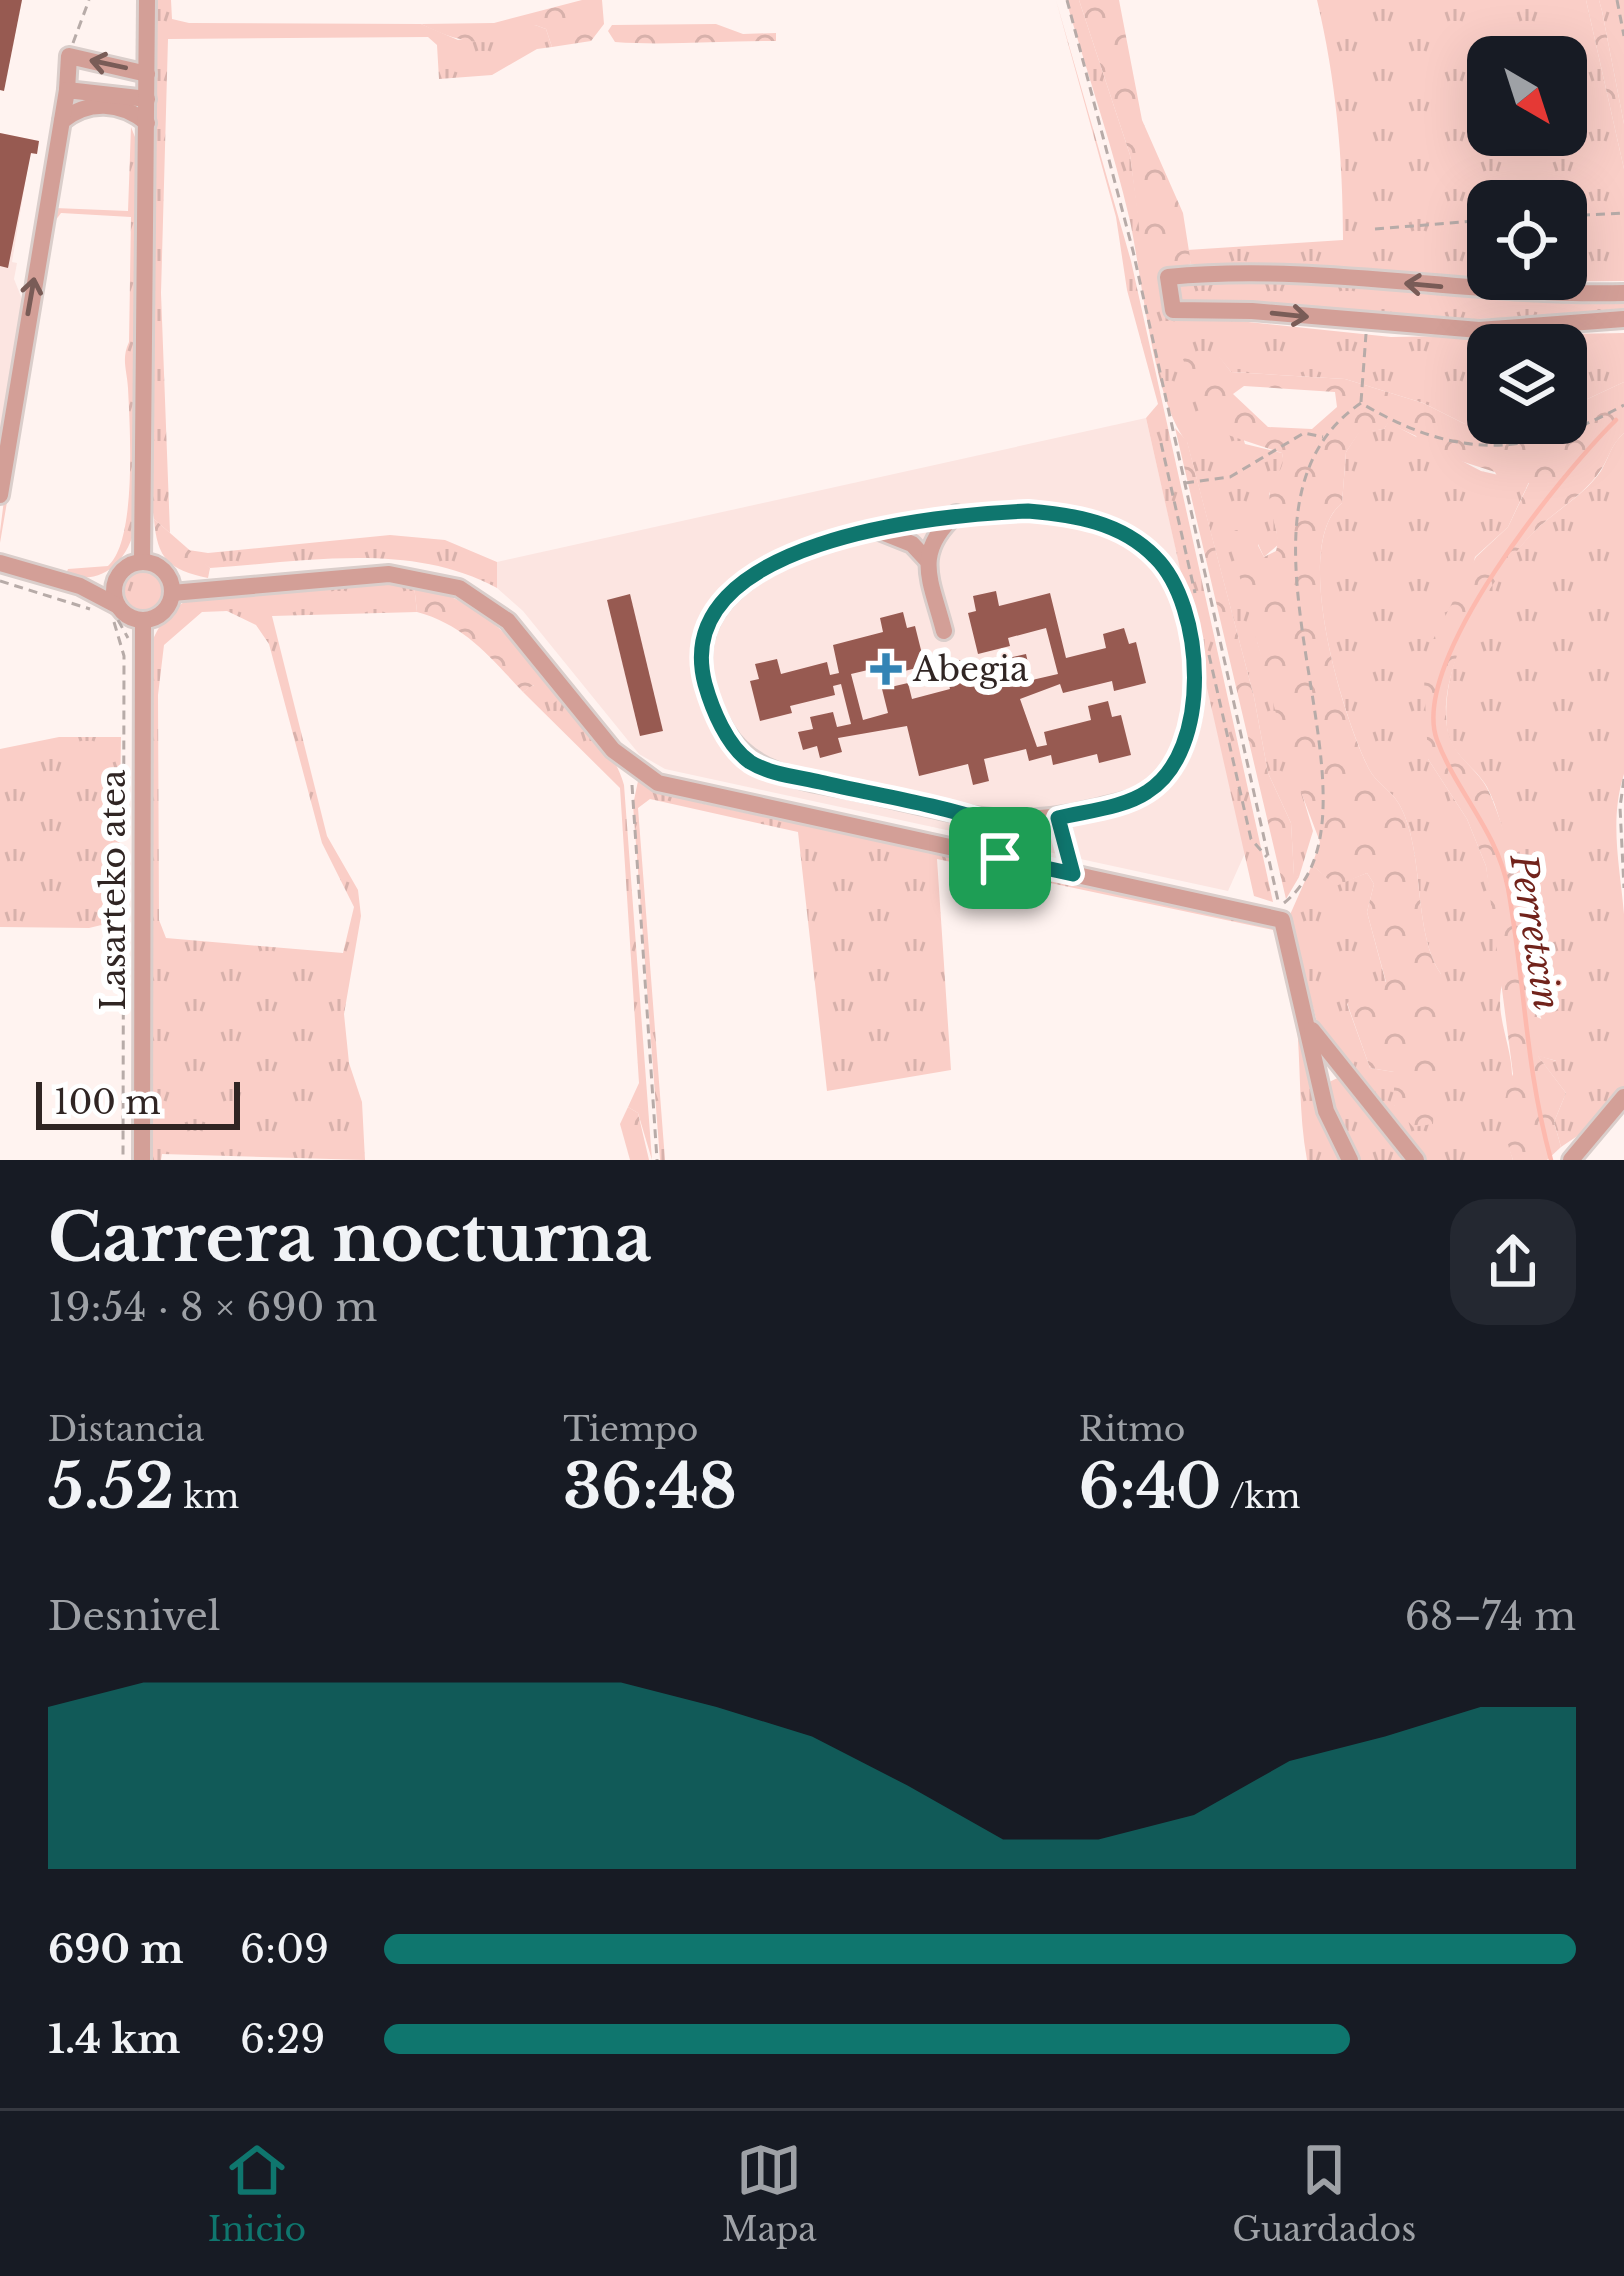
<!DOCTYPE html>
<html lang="es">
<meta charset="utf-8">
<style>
body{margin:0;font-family:"Libre Baskerville",serif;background:#242831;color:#f1f3f6;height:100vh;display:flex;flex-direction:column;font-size:45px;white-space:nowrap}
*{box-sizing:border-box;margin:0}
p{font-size:39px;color:#9ea1a6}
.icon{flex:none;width:66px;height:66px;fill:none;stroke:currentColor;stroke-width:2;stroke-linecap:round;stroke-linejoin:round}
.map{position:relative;height:1160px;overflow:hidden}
.drawer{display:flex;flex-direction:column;background:#171b24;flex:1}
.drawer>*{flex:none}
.needle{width:78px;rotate:141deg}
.tools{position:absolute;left:1467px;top:36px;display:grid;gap:24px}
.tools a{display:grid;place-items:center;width:120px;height:120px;border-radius:24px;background:#171b24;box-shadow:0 12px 48px #0002;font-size:60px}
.scale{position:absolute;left:36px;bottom:30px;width:204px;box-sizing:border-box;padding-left:12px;border:6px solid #302523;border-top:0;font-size:33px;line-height:42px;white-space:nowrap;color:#302523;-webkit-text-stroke:9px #fff;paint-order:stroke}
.pin{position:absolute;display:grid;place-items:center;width:102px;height:102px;color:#fff;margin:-51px;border-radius:24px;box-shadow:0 6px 18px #0006}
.round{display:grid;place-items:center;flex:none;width:126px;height:126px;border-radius:36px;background:#242831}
.overview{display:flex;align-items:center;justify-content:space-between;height:204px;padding:0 48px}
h1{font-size:66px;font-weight:700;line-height:90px}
.stats{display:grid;grid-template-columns:repeat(3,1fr);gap:18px;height:204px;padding:12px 48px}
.stats div{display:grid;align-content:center}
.stats b{font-size:60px;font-weight:700}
.stats small{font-size:33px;font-weight:400}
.stats p{font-size:33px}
.chart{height:336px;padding:24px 48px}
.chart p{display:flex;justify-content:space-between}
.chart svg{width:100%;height:216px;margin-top:12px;fill:#0f766e;opacity:.7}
ul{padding:0 48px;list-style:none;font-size:39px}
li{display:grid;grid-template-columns:192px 144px 1fr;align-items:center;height:90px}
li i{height:30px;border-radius:15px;background:#0f766e}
.tabs{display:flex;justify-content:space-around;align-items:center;height:168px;border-top:3px solid #363941;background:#171b24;font-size:33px;color:#9ea1a6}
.tabs a{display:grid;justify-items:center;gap:6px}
.tabs .current{color:#0f766e}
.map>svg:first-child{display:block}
</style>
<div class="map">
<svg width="1624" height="1160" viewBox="0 0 1624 1160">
<defs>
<pattern id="grass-tufts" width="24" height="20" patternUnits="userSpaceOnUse" patternTransform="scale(3)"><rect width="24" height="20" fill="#facec7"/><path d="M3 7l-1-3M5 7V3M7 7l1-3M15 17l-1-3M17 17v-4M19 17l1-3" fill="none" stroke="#d7b1ab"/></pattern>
<pattern id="forest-crowns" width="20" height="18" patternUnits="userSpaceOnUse" patternTransform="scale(3)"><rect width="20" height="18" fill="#facec7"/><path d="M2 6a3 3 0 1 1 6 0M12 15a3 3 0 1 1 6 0" fill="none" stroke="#d7b1ab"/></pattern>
</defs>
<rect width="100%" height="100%" fill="#fff3f0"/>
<g fill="#fce5e1">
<path d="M0,133L39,141L37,154H30L12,262L17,263L14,279L24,304L0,448Z"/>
<path d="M1146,418L1245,853L1228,891L665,769L639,754L523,611L497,588V562Z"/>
</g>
<g fill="url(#grass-tufts)" fill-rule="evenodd">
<path d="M157,0H171L172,19L189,23L421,24L458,40L535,25L546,29L552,47L537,49L492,75L439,79L437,45L428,37L168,39L161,293L170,533L154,519L152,506Z"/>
<path d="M1056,0L1131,261L1273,902L1254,896L1146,418L1158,404L1127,290L1116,217Z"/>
<path d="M1066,0H1079L1130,155L1141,235L1167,272L1172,314L1391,337L1624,333V382L1566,409V345H1488V423H1533L1527,425L1465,424L1423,403L1345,379L1231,372L1215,352L1245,444L1282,453L1284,463L1269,494L1279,544L1264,557L1258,544L1257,641L1313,831L1299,877L1294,876L1291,823L1268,773L1254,697L1187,442C1153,401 1142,276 1130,221C1113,147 1087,73 1066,0Z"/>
<path d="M1317,0H1586L1624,169V281L1506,282L1322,266L1191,264L1187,250L1343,240C1343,158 1336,80 1317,0ZM1488,57H1566V135H1488ZM1488,201H1566V279H1488Z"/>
<path d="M1599,0H1624V124L1602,11Z"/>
<path d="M131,127L137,142L135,528C127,561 102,587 66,574L68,569L108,566C137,541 130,428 128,388C127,370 121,359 129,342L131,217L61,213L55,221L0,543V532L14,419L55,208L128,211Z"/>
<path d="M1224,280C1358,283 1490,304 1624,301V313L1454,320L1252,302L1182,303L1179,283Z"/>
<path d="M1388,422L1481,471L1529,482L1508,527L1475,557L1428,759L1467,819L1486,866L1504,979C1492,1009 1511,1042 1512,1074C1514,1106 1502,1129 1513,1160H1421L1319,1030L1289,917L1312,865L1336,885L1367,873L1374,884L1367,912L1386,983L1347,1004L1370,1068L1394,1072V1106L1441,974C1412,931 1426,852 1399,804C1391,790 1376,783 1369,769C1343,717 1290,546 1342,503L1346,452L1359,432L1384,429Z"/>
<path d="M1624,433V774C1609,821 1620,866 1624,914C1624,973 1624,1034 1624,1094L1607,1116L1561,1147L1554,1122L1566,1093L1537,1055L1556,1061C1527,995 1528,925 1509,857C1504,836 1498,807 1487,787C1475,766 1450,755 1447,728C1439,658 1491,572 1540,526C1559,509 1586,493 1601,471C1610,456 1610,446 1624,433Z"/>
<path d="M390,535L445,540L497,562V588C410,541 306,562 210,568L182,549L208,553Z"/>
<circle cx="143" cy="590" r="22"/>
<path d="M414,585L417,612L272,616L327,836L358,890L361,916L344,1014L349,1063L362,1102L365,1160L162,1154L161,1160H150L151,644C159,626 168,609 187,601C233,581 360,585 414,585ZM227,611L256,625L269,644L322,843L354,907L343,953L166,938L159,920L158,695L164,645L202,612Z"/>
<path d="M532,685C570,700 613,745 624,785L652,1160L638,1113L628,1107L639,1083L620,788L523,692Z"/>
<path d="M59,737H121L118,921L89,928L0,927V749Z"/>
<path d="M638,781L700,803L1273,926L1279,930L1345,1160H1307C1293,1084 1309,1001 1273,930L937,859L951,1070L827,1091L798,832L650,799L638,808L665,1160H660L633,805Z"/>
<path d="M1344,1075L1411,1160H1361L1339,1124L1327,1083Z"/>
</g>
<g fill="url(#forest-crowns)" fill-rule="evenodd">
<path d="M582,0H602L604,24L591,41L552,47L546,29L535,25C501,53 458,43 421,24L494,23Z"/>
<path d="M1079,0H1119L1142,120L1183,213L1191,264L1167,272L1151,266L1140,235L1130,155Z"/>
<path d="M1586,0H1599L1602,11L1624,124V169Z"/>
<path d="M716,24L743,34L776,33V41C722,40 669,46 615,42L608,31L612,25Z"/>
<path d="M1216,352L1231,372L1345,379L1423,403L1465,424L1566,423V409L1624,382V433C1610,446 1610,457 1600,471C1585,494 1558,509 1539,527C1495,569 1434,669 1448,732C1454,758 1479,769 1489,792C1520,862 1524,942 1537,1017L1552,1024L1557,1061L1538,1056L1566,1093L1554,1122L1561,1147L1547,1160H1513C1503,1134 1500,1100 1513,1074L1486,866L1467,819L1428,759L1423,659L1476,557L1508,527L1529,483L1498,478L1495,472L1423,449L1416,436L1388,423L1384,429L1359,433L1346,452L1342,503C1290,545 1343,718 1369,769C1376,783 1391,790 1399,804C1426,852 1412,931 1441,974L1433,1124L1413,1127L1394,1105V1072L1370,1068L1347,1003L1386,982L1367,912L1374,884L1367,873L1336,886L1312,865L1320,842L1287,755L1230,540L1232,531L1249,528L1264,557L1276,551C1282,531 1266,511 1270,491C1274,475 1286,470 1282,453L1207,428L1183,359L1190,353ZM1244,386L1335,392L1337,407L1312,429L1268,427L1233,394Z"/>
<path d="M1175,428L1187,441L1254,697L1268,773L1291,823L1294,875L1299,877L1286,899Z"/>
<path d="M154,519L210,568L208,578C169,570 157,559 154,519Z"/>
<path d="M414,585C482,599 520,646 562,697L551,705L533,685L523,692C489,656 465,625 417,612Z"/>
<path d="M628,1107L638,1113L649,1160H630L620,1124Z"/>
</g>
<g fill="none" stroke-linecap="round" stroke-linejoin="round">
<path stroke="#fdb9ae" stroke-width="4.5" d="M1551,1160C1525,1066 1525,982 1508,888C1497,831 1457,793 1437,740C1408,662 1562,473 1616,420"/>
</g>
<g fill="#975a51">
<path d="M0,0H22L4,91L0,90Z"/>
<path d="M0,133L39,141L37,154L31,153L8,268L0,266Z"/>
<path d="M996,591L999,606L1050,593L1066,658L1106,648L1103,634L1124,628L1129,644L1136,642L1146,683L1114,691L1112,681L1063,693L1060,684L1020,699L1037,747L1047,745L1044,732L1091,720L1088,706L1108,701L1112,717L1121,715L1131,755L1099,763L1097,754L1053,765L1051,755L1029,761L1026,749L984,759L989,781L973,785L968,764L919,776L907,726L838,738L842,752L820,758L817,746L803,750L798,732L813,729L810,717L833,712L837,727L851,724L841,684L833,686L835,695L790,706L792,713L760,721L750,681L759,679L755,664L777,659L781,674L827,662L830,675L839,673L833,645L883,632L880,618L903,612L907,628L915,626L925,666L892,674L889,665L851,674L863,720L888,713L882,689L908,683L912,699L950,689L944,664L960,660L966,684L1004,675L1000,660L1026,654L1032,680L1058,674L1046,628L1008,638L1010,646L978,654L968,613L976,611L973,596Z"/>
<path d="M630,594L663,731L640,736L607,600Z"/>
</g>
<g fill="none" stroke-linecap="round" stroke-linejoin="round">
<defs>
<g id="minor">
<path d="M67,90L69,56L147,74"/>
<path d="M62,121C88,100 120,101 147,123"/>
<path d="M1624,293C1472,297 1320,262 1168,277L1173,310L1252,311L1479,330L1624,319"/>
<path d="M0,495L67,90L147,99"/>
<path d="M1028,511C1074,515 1118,521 1153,555C1205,604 1215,753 1146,793C1131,802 1111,804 1094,809C1007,831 956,813 871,794C820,782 755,780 726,732C616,550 915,515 1028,511Z"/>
<path d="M877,530L912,544L926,559"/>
<path d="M142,562L147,0"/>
<circle cx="143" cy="591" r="29"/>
<path d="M0,563L80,586L118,606"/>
<path d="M172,593L389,574L459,588L508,621L613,750L658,783L1282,920L1326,1111L1350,1160"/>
<path d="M944,631C931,580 912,554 956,514"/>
<path d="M1059,818L1073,874"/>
<path d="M1312,1030L1416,1160"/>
<path d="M142,1160L143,620"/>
<path d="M1571,1160L1624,1097"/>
</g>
</defs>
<use href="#minor" stroke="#dacecb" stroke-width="22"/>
<g stroke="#b7aba8" stroke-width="3" stroke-dasharray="9 6" stroke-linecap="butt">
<path d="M1067,0L1133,251L1279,905"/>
<path d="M1617,0L1624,36"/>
<path d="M73,43L89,0"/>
<path d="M1566,216L1624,213"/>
<path d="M1375,229L1488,220"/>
<path d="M1361,402L1366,334"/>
<path d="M1161,443L1195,593"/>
<path d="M1185,483L1230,477L1304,433L1323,437"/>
<path d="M0,581L90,609"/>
<path d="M118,620L128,638"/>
<path d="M114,622L124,656L123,1160"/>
<path d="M1209,655L1251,839L1267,857"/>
<path d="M1624,779L1620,807L1624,888"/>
<path d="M632,785L657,1160"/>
<path d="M1284,903C1402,808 1200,512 1361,403C1457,460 1528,458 1624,405"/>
</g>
<use href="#minor" stroke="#d39f97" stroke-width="16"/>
</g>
<defs><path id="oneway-shaft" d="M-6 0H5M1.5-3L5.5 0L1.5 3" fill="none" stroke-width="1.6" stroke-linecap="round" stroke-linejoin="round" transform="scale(3)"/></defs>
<g stroke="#795c57">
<use href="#oneway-shaft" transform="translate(108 64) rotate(-168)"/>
<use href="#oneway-shaft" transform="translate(1423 285) rotate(-175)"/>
<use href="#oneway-shaft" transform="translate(31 296) rotate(-80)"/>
<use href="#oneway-shaft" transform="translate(1290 315) rotate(6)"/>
</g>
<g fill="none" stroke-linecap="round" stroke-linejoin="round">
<defs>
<path id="route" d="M1028,511C1074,515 1121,522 1155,557C1205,606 1213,751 1147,792C1123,808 1086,811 1058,818L1073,874L1000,858L989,822C935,804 876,795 820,782C798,777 769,774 750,762C727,746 712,709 705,684C667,540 940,514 1028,511Z"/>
</defs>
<use href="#route" stroke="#fff" stroke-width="24"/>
<use href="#route" stroke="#0f766e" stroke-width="15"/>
</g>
<path fill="#3384b5" stroke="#fff" stroke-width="4.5" d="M880 651h12v12h12v12h-12v12h-12v-12h-12v-12h12z"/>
<g text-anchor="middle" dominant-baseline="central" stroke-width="12" stroke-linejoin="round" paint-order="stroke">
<g font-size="33" fill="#302523" stroke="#fff" text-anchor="start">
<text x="913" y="669">Abegia</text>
</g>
<g font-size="33" fill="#302523" stroke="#fff">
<text transform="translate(113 890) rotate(-90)">Lasarteko atea</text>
</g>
<g font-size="36" font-style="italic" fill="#71231b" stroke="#fff">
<text transform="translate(1535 932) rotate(81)">Perretxin</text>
</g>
</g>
</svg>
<div class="tools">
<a><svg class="needle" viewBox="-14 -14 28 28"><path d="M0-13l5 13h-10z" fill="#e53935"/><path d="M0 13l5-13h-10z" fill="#9ea1a6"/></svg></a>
<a><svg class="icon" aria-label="locate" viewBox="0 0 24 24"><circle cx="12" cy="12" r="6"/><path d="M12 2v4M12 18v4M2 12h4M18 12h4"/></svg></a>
<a><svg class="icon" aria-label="layers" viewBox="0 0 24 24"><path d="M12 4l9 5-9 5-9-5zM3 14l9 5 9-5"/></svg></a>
</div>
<div class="scale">100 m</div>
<div class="pin" style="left:1000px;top:858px;background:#1e9e55"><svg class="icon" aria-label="arrive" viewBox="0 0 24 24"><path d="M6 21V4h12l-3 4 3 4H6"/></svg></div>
</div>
<section class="drawer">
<div class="overview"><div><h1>Carrera nocturna</h1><p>19:54 · 8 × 690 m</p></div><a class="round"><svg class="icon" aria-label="share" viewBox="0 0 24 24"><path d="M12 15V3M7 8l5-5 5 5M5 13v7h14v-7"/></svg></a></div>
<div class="stats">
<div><p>Distancia</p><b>5.52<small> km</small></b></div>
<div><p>Tiempo</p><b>36:48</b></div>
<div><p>Ritmo</p><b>6:40<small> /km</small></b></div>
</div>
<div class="chart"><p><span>Desnivel</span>68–74 m</p>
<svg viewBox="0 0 160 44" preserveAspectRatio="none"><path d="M0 44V11L10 6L20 6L30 6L40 6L50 6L60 6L70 11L80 17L90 27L100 38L110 38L120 33L130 22L140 17L150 11L160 11V44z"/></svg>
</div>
<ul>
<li><b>690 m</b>6:09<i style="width:100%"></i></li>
<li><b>1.4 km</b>6:29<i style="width:81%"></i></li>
</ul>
</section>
<nav class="tabs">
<a class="current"><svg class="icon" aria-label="home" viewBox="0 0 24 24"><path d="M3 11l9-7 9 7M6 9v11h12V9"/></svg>Inicio</a>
<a><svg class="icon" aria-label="map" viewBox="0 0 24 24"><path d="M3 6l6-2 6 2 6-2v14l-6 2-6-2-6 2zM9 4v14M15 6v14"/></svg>Mapa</a>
<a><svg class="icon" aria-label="saved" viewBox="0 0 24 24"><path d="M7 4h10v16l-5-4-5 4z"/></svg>Guardados</a>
</nav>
